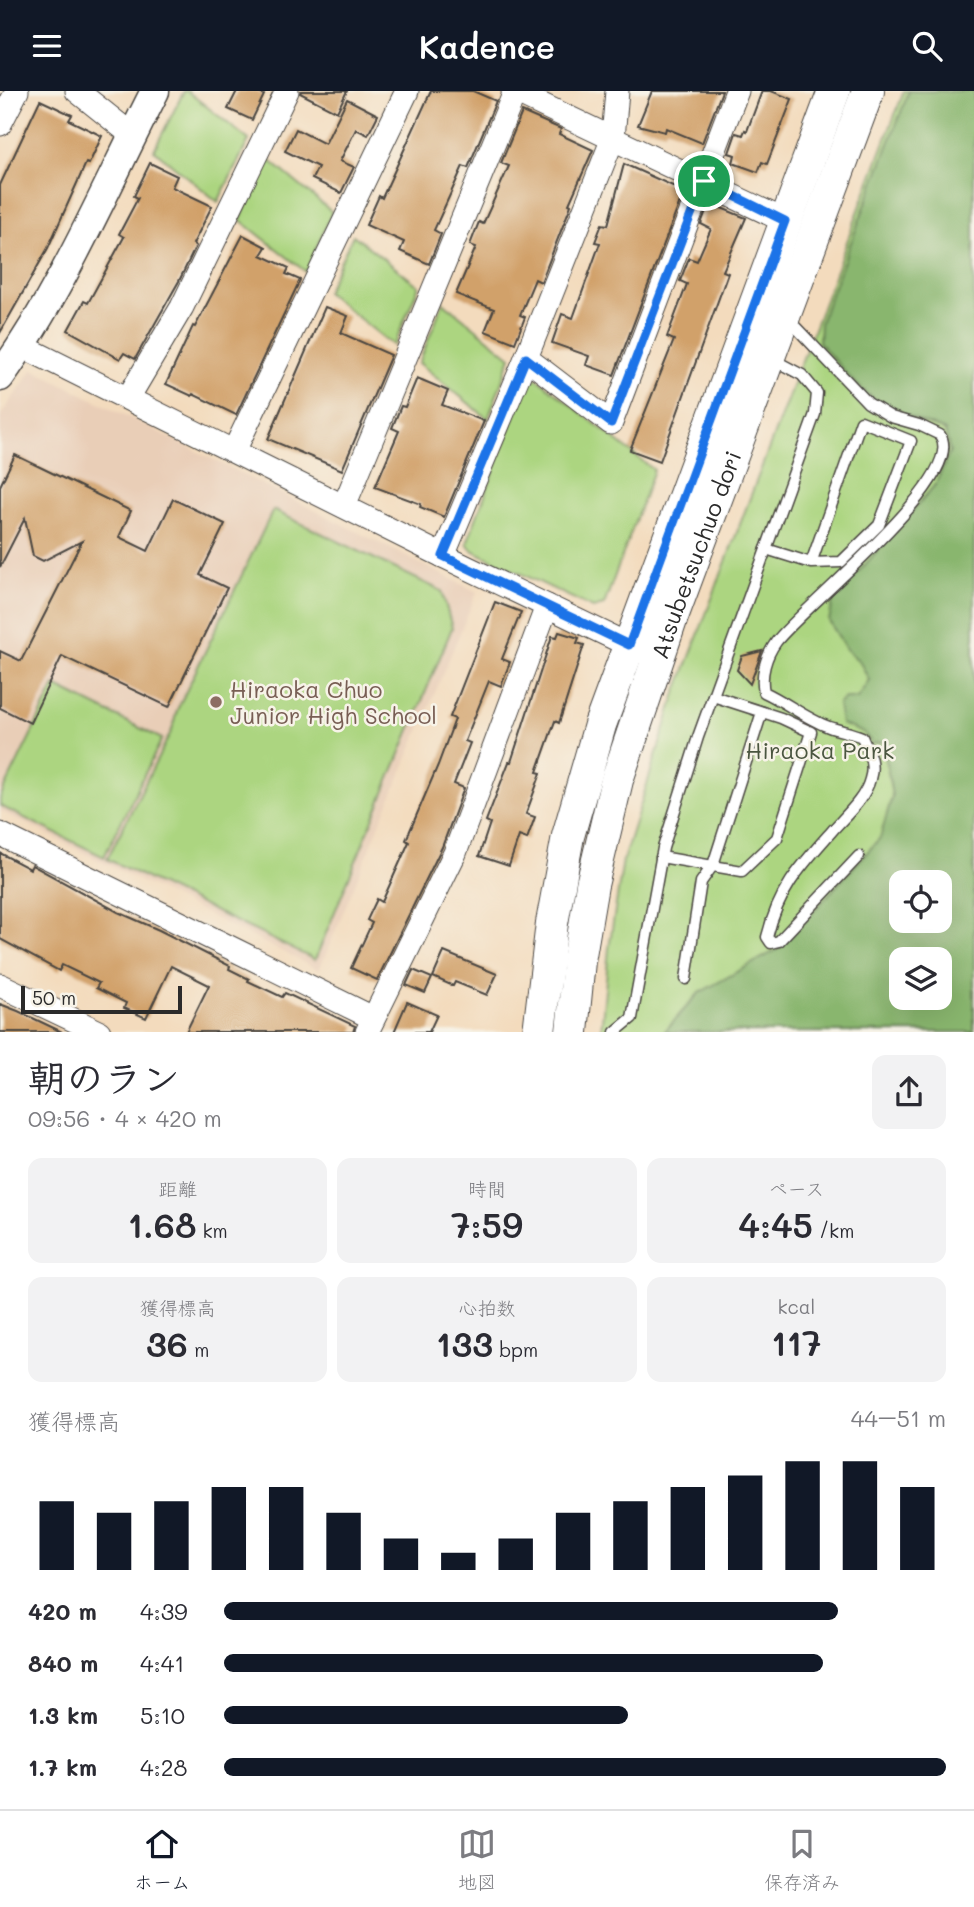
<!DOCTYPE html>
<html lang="ja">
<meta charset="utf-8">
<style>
body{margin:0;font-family:Mali,"Klee One",sans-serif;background:#f2f2f3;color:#2b2b33;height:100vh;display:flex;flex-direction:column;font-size:26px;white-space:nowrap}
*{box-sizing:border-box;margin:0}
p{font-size:23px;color:#7c7c81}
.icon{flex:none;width:38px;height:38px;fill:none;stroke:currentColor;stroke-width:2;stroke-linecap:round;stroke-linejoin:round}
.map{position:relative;height:941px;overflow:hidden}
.panel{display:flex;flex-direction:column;background:#fff;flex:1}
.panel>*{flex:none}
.tools{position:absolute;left:889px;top:779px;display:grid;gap:14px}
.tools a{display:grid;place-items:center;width:63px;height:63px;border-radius:14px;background:#fff;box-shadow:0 7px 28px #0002;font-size:35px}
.scale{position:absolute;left:21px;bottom:18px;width:161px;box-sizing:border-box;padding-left:7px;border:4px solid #2b2b2b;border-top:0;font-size:19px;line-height:24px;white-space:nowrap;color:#2b2b2b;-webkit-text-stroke:5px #f7f3e8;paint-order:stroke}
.pin{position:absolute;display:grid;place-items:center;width:60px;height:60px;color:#fff;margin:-30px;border:4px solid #fff;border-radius:50%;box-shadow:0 2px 7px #0007}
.round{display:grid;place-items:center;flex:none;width:74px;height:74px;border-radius:14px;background:#f2f2f3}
.headline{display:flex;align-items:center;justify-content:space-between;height:119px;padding:0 28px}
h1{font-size:38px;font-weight:600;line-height:52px}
.stats{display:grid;grid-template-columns:repeat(3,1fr);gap:10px;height:119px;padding:7px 28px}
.stats div{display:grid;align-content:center;border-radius:14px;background:#f2f2f3;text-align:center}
.stats b{font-size:35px;font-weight:600}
.stats small{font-size:19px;font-weight:400}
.stats p{font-size:19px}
.chart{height:196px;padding:14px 28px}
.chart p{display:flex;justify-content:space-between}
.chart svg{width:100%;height:126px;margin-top:7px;stroke:#111827;stroke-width:6}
ul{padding:0 28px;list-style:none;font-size:23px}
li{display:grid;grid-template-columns:112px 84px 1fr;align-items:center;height:52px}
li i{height:18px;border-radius:9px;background:#111827}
header{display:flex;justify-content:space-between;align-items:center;height:91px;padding:0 28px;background:#111827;color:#fff;font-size:32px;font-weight:600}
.tab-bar{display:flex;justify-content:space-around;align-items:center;height:98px;border-top:2px solid #e1e1e2;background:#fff;font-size:19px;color:#7c7c81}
.tab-bar a{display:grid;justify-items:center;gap:4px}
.tab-bar .selected{color:#111827}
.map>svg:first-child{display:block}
</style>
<header><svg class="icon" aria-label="menu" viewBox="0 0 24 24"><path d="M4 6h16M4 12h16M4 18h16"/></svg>Kadence<svg class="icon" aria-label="search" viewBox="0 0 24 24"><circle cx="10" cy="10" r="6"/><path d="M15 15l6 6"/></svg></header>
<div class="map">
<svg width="974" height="941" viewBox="0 0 974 941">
<rect width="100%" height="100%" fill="#f7f3e8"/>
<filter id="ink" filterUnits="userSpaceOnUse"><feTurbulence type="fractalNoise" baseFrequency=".0143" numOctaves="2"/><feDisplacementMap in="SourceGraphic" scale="14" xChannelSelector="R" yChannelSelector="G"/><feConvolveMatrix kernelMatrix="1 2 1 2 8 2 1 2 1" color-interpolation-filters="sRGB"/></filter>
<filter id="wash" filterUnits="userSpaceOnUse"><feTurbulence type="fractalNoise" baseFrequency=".00686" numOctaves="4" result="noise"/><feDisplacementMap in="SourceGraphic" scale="28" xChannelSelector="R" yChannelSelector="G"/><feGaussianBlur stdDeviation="1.57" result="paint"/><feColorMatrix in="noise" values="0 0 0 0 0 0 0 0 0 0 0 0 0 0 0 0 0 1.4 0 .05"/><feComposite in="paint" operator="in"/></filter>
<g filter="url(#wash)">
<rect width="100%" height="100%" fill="#f3dbbd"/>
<path fill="#e9ceb7" d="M33,278L477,501L319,879L0,720V325Z"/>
<g fill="#acd580" stroke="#6c8056" stroke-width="2" fill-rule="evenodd">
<path d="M184,0H187L249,49L218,111L154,59Z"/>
<path d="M904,0H974V941H601L609,857L623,769L675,605ZM901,791H940V830H901ZM901,868H940V906H901Z"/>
<path d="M268,68L332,121L306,181L240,129Z"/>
<path d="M353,144L419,195L394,255L326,201Z"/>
<path d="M443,211L511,266L488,328L419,272Z"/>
<path d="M537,287L654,379L604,514L593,517L472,459L467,452L528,289Z"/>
<path d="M273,419L442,500L452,537L315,869L107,768L172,639L177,619Z"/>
<path d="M55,595L162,648L104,766L0,715V707Z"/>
</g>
<path fill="#89b66e" stroke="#5a704c" stroke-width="2" fill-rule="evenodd" d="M909,0H974V941H664L699,902L780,857L880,747L892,705L883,651L872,653L864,642L841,633L838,613L845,607H857L869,589L860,571L846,558L829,530L833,510L935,394L950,361L945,340C926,332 906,326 888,317C860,302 839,275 819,251L820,232ZM901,791H940V830H901ZM901,868H940V906H901Z"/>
<g id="blocks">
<g fill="#d1a16a">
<path d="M237,0H255L264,4L252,29L228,18Z"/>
<path d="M301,0H347L337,21L300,2Z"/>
<path d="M431,0H473L496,10L468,77L463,75L434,139L441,143L429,173L400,160L404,151L366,134L379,105L382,107Z"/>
<path d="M652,0H722L702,52L666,37L665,41L638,34Z"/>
<path d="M762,0H771L792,8L767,73L762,71L758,81L733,72L735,64L729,62L736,42L743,44L745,39L747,40Z"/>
<path d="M347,8L378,24L368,44L356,38L340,70L354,76L341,102L312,88L318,76L285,60L296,38L325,53Z"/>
<path d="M40,9L72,24L69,29L102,45L89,73L86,72L48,157L0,242V94Z"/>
<path d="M522,21L561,38L559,43L593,59L569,113L571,114L541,191L535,188L520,224L525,226L515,252L485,240L494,218L456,203L476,156L470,154L479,131L483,133L509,75L501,72Z"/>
<path d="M150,72L177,85L172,96L212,115L193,153L196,155L179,190L135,268L124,262L120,268L68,239L84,210L88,212L124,146L119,143L138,107L134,105Z"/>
<path d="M624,73L684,100L614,284L586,274L589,265L552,252L562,223L573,227L600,152L595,151L602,133L608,134Z"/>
<path d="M709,112L746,127L723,180L728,182L660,370L630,359L674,249L667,246L687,193L680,190L689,167L697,170L711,138L701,133Z"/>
<path d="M243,144L266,156L261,164L289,177L286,183L300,189L236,324L193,303L192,305L166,293L193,235L195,236Z"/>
<path d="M325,216L348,225L341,242L391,264L342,379L268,348Z"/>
<path d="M417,287L448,300L442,314L484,330L444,426L420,416L421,413L375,396L399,340L392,337L401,315L405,316Z"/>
<path d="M15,364L131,420L119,446L148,460L173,408L225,433L200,484L227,497L169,616L62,565L30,632L0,617V560L21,570L82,450L43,470L33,465L25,427L0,476V395Z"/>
<path d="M495,511L521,521L502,568L510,571L501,595L489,590L465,650L470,652L454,693L464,697L442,756L377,889L351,877L372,832L367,829L377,808L382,811L409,751L406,749L438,674L455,628L450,626Z"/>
<path d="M559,541L579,547L577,552L584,554L559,632L555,630L537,681L541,682L526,723L535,726L527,748L519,745L509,775L479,765L490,732L486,730L509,671H511L552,545L557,546Z"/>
<path d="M762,560L756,577L750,593L737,579L742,565Z"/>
<path d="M0,762L30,778L32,774L118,821L159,839L230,875L229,878L249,888L248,890L282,906L285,902L355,935L353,941H186L209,894L171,875L146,927L124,917L126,912L96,897L99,892L62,874L59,880L0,848Z"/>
<path d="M444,861L497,883L487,904L455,891L453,895L433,886Z"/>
<path d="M413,879L432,887L425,902L406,894Z"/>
<path d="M407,911L437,924L429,941H394Z"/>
<path d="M0,913L18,920L62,941H0Z"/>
</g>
</g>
</g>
<g filter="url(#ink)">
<use href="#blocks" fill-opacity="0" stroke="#494541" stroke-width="2"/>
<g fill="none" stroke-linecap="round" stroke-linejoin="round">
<defs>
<g id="service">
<path d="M787,227L868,312L891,326L919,334L940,344C969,386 801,517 776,551C766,565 760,584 764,601C786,611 806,628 829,636C840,640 851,641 862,646C868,660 875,672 870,688C865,708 845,725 832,740C800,776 779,798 767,846L771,852L779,850L859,765"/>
<path d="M766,458L811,472L861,330L911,350L879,434L841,471L811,472"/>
<path d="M661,766L742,780L777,747L811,641L781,627L713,605"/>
<path d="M686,888L701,791L713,774L762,621"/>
<path d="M615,941L632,927L663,757L698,646L815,323L817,302L802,284L772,268"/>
</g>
<g id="minor">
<path d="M77,0L132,44"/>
<path d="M513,0L785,130"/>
<path d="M0,33L17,0"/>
<path d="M22,255L443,465L641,560"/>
<path d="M526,267L611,332L737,0"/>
<path d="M128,307L182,216L287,0"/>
<path d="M234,360L407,0"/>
<path d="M344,415L515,1"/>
<path d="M443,465L526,267L613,47L617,0"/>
<path d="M0,743L373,927"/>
<path d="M0,894L99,941"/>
<path d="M367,941L455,762L547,515"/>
</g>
<path id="tertiary" d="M0,286C63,198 106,96 155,0"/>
<g id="secondary">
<path d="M539,941L552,832L568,745L600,634L834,0"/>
<path id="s1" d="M572,941L579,870L592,794L617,689L672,526L868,0"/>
</g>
</defs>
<use href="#service" stroke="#494541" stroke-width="13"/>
<use href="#minor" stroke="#494541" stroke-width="25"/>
<use href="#tertiary" stroke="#494541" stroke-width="31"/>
<use href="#secondary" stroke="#494541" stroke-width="34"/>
<use href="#service" stroke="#fff" stroke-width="10"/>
<use href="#minor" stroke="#fff" stroke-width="23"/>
<use href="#tertiary" stroke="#fff" stroke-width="28"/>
<use href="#secondary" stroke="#fff" stroke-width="32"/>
</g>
</g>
<g fill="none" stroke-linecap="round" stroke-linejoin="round" filter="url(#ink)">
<defs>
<path id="route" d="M704,90L785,130L629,554L443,465L526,267L611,332Z"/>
</defs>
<use href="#route" stroke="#fff" stroke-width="14"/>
<use href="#route" stroke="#1a73e8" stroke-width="9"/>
</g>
<circle fill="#8d6e63" stroke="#f7f3e8" stroke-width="2.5" cx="216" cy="611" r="7"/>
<g text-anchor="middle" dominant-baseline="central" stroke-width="5" stroke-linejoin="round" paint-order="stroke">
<g font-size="23" fill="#2b2b2b" stroke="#f7f3e8">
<text stroke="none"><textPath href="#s1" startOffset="495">Atsubetsuchuo dori</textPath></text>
</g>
<g font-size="23" fill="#785e54" stroke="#f7f3e8" text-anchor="start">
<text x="230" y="598">Hiraoka Chuo<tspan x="230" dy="26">Junior High School</tspan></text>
</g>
<g font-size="23" fill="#4b5640" stroke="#f7f3e8">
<text x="820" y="659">Hiraoka Park</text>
</g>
</g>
</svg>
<div class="tools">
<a><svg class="icon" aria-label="locate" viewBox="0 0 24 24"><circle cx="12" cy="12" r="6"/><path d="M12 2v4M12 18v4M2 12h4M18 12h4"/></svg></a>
<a><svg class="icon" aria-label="layers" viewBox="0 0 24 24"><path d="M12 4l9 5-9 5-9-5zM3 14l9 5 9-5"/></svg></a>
</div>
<div class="scale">50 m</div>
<div class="pin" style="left:704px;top:90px;background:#1e9e55"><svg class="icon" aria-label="arrive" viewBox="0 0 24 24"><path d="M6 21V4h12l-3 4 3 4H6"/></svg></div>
</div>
<section class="panel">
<div class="headline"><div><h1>朝のラン</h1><p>09:56 · 4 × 420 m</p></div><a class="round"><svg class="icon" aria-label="share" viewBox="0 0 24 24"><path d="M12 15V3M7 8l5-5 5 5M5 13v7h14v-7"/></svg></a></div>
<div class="stats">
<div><p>距離</p><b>1.68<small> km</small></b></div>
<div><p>時間</p><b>7:59</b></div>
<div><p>ペース</p><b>4:45<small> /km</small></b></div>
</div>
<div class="stats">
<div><p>獲得標高</p><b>36<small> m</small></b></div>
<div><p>心拍数</p><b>133<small> bpm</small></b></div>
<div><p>kcal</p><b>117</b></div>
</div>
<div class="chart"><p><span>獲得標高</span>44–51 m</p>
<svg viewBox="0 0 160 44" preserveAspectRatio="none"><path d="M5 44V20M15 44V24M25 44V20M35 44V15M45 44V15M55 44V24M65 44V33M75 44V38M85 44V33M95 44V24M105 44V20M115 44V15M125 44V11M135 44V6M145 44V6M155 44V15"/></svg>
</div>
<ul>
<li><b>420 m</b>4:39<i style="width:85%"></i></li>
<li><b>840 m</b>4:41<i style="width:83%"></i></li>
<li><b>1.3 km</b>5:10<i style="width:56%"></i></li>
<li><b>1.7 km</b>4:28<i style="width:100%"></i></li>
</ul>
</section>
<nav class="tab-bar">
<a class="selected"><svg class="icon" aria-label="home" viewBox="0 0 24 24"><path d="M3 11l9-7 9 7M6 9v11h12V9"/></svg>ホーム</a>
<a><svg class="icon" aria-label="map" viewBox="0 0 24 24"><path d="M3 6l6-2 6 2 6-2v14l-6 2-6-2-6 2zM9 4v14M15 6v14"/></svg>地図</a>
<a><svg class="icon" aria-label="saved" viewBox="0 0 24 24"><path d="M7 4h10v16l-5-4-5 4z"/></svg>保存済み</a>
</nav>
